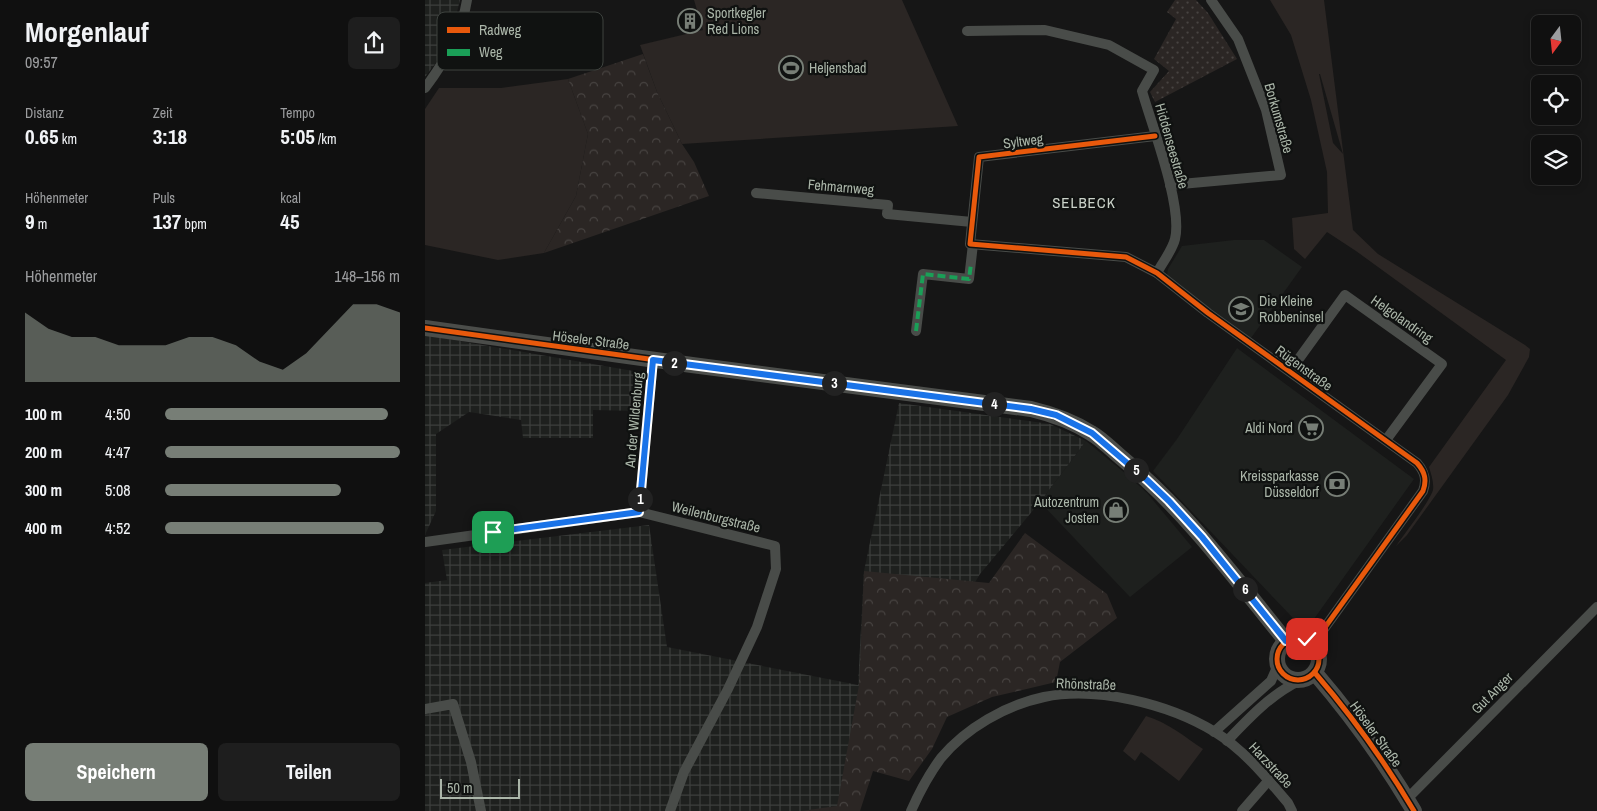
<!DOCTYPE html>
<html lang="de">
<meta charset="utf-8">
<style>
body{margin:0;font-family:"Archivo Narrow",sans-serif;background:#1e1e1e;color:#f1f3f6;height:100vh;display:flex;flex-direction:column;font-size:19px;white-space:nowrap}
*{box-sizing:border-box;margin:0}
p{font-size:16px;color:#9c9d9f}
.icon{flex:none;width:28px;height:28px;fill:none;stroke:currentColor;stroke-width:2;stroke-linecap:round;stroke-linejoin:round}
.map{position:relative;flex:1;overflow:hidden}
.drawer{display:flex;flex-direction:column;background:#101010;width:425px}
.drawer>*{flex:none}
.needle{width:32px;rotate:195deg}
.controls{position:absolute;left:1106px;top:15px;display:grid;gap:10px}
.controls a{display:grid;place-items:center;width:50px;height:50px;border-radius:8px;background:#101010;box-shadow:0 2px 8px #0003,0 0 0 1px #303030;font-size:25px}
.scale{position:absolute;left:15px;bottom:12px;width:80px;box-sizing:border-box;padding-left:5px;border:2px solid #abb6a9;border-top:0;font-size:14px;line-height:18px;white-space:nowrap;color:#abb6a9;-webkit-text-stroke:4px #101211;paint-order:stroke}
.pin{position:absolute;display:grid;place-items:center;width:42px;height:42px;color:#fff;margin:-21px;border-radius:10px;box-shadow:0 2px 8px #0006}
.km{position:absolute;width:25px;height:25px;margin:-12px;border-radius:50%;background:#222;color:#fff;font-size:14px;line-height:25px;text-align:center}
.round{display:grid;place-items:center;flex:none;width:52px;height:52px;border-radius:8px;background:#1e1e1e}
.head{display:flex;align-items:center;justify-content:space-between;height:85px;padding:0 25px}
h1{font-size:28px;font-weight:700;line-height:38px}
.stats{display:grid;grid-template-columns:repeat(3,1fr);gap:8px;height:85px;padding:5px 25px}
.stats div{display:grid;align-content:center}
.stats b{font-size:21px;font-weight:700}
.stats small{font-size:14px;font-weight:400}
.stats p{font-size:14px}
.chart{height:140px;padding:10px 25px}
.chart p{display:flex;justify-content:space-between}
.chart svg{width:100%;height:90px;margin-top:5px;fill:#777e76;opacity:.7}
.primary-button{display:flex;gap:10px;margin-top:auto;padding:10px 25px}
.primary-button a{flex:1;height:58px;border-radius:8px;background:#777e76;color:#fff;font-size:20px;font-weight:700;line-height:58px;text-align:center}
.primary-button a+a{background:#1e1e1e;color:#f1f3f6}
ul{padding:0 25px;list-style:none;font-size:16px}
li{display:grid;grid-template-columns:80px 60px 1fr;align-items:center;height:38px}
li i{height:12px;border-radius:6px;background:#777e76}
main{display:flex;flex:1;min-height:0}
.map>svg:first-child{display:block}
</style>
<main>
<section class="drawer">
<div class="head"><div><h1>Morgenlauf</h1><p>09:57</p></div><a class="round"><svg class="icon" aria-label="share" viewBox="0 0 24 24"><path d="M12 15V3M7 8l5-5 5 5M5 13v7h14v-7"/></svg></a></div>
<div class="stats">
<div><p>Distanz</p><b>0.65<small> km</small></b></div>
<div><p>Zeit</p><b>3:18</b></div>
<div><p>Tempo</p><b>5:05<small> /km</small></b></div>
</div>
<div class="stats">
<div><p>Höhenmeter</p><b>9<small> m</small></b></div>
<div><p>Puls</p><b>137<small> bpm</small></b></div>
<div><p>kcal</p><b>45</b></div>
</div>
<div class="chart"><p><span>Höhenmeter</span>148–156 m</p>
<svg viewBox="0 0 160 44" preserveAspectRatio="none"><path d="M0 44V10L10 18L20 22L30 22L40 26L50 26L60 26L70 22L80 22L90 26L100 34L110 38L120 30L130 18L140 6L150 6L160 10V44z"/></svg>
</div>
<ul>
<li><b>100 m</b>4:50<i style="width:95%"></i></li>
<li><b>200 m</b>4:47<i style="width:100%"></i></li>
<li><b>300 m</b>5:08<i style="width:75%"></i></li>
<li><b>400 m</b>4:52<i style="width:93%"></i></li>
</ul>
<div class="primary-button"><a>Speichern</a><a>Teilen</a></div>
</section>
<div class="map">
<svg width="1172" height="811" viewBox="0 0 1172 811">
<defs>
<pattern id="industrial-grid" width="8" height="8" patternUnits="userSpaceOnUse" patternTransform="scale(1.25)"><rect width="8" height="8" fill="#1e201e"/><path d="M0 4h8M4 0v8" fill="none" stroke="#3c3e3c"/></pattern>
<pattern id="forest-crowns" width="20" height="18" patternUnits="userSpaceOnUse" patternTransform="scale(1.25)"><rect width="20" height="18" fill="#2b2624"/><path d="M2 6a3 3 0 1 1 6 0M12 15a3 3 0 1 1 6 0" fill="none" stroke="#474341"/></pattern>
<pattern id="park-dots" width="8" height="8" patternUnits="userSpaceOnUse" patternTransform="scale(1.25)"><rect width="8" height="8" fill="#2b2624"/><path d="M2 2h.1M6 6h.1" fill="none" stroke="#474341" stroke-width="1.8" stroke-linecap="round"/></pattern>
</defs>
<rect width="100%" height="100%" fill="#161616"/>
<g fill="#1e201e">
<path d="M809,240H839L877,267L826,338L745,280L742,275L743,269L757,246Z"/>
<path d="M812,348L989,479L889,619L883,622H875L867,617L728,471L752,439Z"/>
<path d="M661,441L701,474L722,493L767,547L705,597L615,502Z"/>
</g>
<g fill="url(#industrial-grid)">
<path d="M0,0H35L27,31L10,64L0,77Z"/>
<path d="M0,335L214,372L212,411L168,410V438H98L96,420L44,412L11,434V511L0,535Z"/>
<path d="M474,403L625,424L661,441L615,502L555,574L488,685L418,811H0V583L22,580L17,550L224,525L242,647L433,685L439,571Z"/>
</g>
<g fill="#2b2624" fill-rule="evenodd">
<path d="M269,0H477L533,126L257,144L232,92L215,45L278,30Z"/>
<path d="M845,0H899L928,230L953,254L1100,345L1105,349L1104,357L1083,395L982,535L971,546C979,534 1004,503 1008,490C1009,482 1006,474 1004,467L1081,360L931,251L902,232L880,259L869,249L867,218L903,213L902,172L886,100L866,35ZM894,74H895L918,154L908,143Z"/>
<path d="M143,79L163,134L151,196L119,253L73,260L0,245V109L14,88H76Z"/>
<path d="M721,716C742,722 760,737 778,749L754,781L716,752L710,761L698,751Z"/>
</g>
<g fill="url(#forest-crowns)">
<path d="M218,54L232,92L257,144L269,162L284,196L119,253L151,196L163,134L143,79Z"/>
<path d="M600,533L682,594L692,618L635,662L631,682L567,697L522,717L507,749L484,781L448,771L435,811H376L412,806L434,685L439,571L564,583Z"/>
</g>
<path fill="url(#park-dots)" d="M750,0H771L783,13L812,59L730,102L725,92L744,71L729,59L751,19L742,12Z"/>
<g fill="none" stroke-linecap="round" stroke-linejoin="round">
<g stroke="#494c49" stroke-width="10">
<path d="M542,31L620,30L684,45L729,70L717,91C727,126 758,206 750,239C747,251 737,263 732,273"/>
<path d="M0,88C19,63 37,32 42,0"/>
<path d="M730,136L554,157L545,244L701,257L732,273L783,313L992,463C1000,472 1002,480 998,491L888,644"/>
<path d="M745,185L856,175L841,110L813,39L786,0"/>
<path d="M331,193L463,205L462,214L547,222"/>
<path d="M491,331L498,274L544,279L548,244"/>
<path d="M865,371L920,295L1017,364L961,440"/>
<path d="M214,512L228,359"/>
<path d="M0,542L214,512L350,546L351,569L332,627L303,689L259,772L245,811"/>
<path d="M0,709L28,704L46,762L56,811"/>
<path d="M789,732L846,681L853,665"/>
<path d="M802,741C824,718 846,694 876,680"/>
<path d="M982,799L1172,607"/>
<path d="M486,811C494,793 504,774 516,758C541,728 581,705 619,697C672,686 744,704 790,732C819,750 841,777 863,803L867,811"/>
<path d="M817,811L844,780"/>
</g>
<g stroke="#4b4d4a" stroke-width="16">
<path d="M0,328L267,365L606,409C627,414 647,421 666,433C678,440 688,451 698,459C762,512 810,578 861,641"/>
<circle cx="873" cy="659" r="21"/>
<path d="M890,673C927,716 960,762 989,811"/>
</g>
<path stroke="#1a9f57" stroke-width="4" stroke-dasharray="8 4" stroke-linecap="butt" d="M491,331L498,274L544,279L546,264"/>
<defs>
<g id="cycleway">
<path d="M730,136L554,157L545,244L701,257L732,273L783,313L992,463C1000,472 1002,480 998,491L888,644"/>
<path d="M0,328L267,365L606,409C627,414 647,421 666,433C678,440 688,451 698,459C762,512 810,578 861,641"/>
<circle cx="873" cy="659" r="21"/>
<path d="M890,673C927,716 960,762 989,811"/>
</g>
</defs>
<use href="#cycleway" stroke="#101211" stroke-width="8"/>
<use href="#cycleway" stroke="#e8590c" stroke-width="5"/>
</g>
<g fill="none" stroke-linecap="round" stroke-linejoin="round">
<defs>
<path id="route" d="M68,532L214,512L228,360L606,409L631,415L667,433L722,480L744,501L777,537L861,641L869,638L882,639"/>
</defs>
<use href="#route" stroke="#fff" stroke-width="10"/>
<use href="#route" stroke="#1a73e8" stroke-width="6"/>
</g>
<defs>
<symbol id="building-ring" viewBox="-11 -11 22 22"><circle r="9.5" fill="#101211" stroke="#777e76" stroke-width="1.5"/><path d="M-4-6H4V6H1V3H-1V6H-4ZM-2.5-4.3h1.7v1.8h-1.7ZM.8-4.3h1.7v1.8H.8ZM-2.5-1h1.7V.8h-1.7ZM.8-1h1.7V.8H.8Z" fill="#777e76"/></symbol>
<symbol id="stadium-ring" viewBox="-11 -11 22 22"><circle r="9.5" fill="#101211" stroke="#777e76" stroke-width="1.5"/><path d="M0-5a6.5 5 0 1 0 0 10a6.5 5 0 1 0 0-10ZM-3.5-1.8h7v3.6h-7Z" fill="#777e76"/></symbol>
<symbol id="school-ring" viewBox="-11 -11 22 22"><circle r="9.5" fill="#101211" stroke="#777e76" stroke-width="1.5"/><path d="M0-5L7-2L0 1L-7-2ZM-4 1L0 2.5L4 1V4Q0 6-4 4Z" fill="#777e76"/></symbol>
<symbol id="supermarket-ring" viewBox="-11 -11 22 22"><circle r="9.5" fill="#101211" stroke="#777e76" stroke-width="1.5"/><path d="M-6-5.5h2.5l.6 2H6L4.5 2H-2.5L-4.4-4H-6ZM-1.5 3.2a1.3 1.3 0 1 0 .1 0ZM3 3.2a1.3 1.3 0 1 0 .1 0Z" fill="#777e76"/></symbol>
<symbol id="bank-ring" viewBox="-11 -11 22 22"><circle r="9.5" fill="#101211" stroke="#777e76" stroke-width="1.5"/><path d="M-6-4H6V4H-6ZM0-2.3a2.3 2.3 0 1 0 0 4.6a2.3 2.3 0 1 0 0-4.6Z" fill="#777e76"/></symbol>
<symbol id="shop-ring" viewBox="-11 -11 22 22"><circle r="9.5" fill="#101211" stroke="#777e76" stroke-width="1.5"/><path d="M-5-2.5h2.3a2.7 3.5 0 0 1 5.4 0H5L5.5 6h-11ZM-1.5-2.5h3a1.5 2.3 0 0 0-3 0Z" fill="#777e76"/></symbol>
</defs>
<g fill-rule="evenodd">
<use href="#building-ring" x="251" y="7" width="28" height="28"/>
<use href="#stadium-ring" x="352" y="54" width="28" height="28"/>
<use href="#school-ring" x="802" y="295" width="28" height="28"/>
<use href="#supermarket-ring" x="872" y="414" width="28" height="28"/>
<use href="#bank-ring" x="898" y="470" width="28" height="28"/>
<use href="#shop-ring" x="677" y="496" width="28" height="28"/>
</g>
<g text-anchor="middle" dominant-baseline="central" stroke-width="4.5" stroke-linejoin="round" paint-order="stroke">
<g font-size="14" fill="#abb6a9" stroke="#101211" text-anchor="start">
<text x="282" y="13">Sportkegler<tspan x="282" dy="16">Red Lions</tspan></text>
<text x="384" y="68">Heljensbad</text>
<text x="834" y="301">Die Kleine<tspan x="834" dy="16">Robbeninsel</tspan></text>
<text x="868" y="428" text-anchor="end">Aldi Nord</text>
<text x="894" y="476" text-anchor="end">Kreissparkasse<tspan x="894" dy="16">Düsseldorf</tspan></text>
<text x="674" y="502" text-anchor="end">Autozentrum<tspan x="674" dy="16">Josten</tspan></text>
</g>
<g font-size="14" fill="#abb6a9" stroke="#101211">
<text transform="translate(854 118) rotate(74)">Borkumstraße</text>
<text transform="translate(598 141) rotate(-7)">Syltweg</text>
<text transform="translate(747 146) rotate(74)">Hiddenseestraße</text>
<text transform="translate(416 187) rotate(5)">Fehmarnweg</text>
<text transform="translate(977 319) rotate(35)">Helgolandring</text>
<text transform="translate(166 340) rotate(7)">Höseler Straße</text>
<text transform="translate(879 368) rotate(36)">Rügenstraße</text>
<text transform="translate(209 420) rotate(-85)">An der Wildenburg</text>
<text transform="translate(291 517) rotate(14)">Weilenburgstraße</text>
<text transform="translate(661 684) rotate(2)">Rhönstraße</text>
<text transform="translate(1067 693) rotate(-45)">Gut Anger</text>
<text transform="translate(951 734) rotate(54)">Höseler Straße</text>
<text transform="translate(846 765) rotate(47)">Harzstraße</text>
</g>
<g font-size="15" letter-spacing="1" fill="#cad2c9" stroke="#101211">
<text x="659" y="202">SELBECK</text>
</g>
</g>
<rect x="12" y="12" width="166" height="58" rx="8" fill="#101211" stroke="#3e433f" stroke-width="1"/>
<rect x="22" y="27" width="23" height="6" fill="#e8590c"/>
<rect x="22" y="49" width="23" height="7" fill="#1a9f57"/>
<g font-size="14" fill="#abb6a9">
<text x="54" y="35">Radweg</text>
<text x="54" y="57">Weg</text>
</g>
</svg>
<div class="controls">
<a><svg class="needle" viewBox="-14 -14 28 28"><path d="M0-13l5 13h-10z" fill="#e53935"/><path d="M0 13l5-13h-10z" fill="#9c9d9f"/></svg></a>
<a><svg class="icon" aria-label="locate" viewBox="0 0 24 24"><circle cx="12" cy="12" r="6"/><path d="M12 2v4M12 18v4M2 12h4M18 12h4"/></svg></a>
<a><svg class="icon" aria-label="layers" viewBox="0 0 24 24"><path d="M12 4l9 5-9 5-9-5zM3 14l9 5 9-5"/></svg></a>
</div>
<div class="scale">50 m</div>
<div class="pin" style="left:68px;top:532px;background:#1e9e55"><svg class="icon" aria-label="arrive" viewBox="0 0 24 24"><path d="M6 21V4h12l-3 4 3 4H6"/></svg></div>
<div class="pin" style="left:882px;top:639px;background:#d93025"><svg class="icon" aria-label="check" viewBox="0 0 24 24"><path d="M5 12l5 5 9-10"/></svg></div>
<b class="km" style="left:215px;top:499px">1</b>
<b class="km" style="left:249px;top:363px">2</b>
<b class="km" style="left:409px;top:383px">3</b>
<b class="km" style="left:569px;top:404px">4</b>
<b class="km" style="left:711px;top:470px">5</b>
<b class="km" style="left:820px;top:589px">6</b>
</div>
</main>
